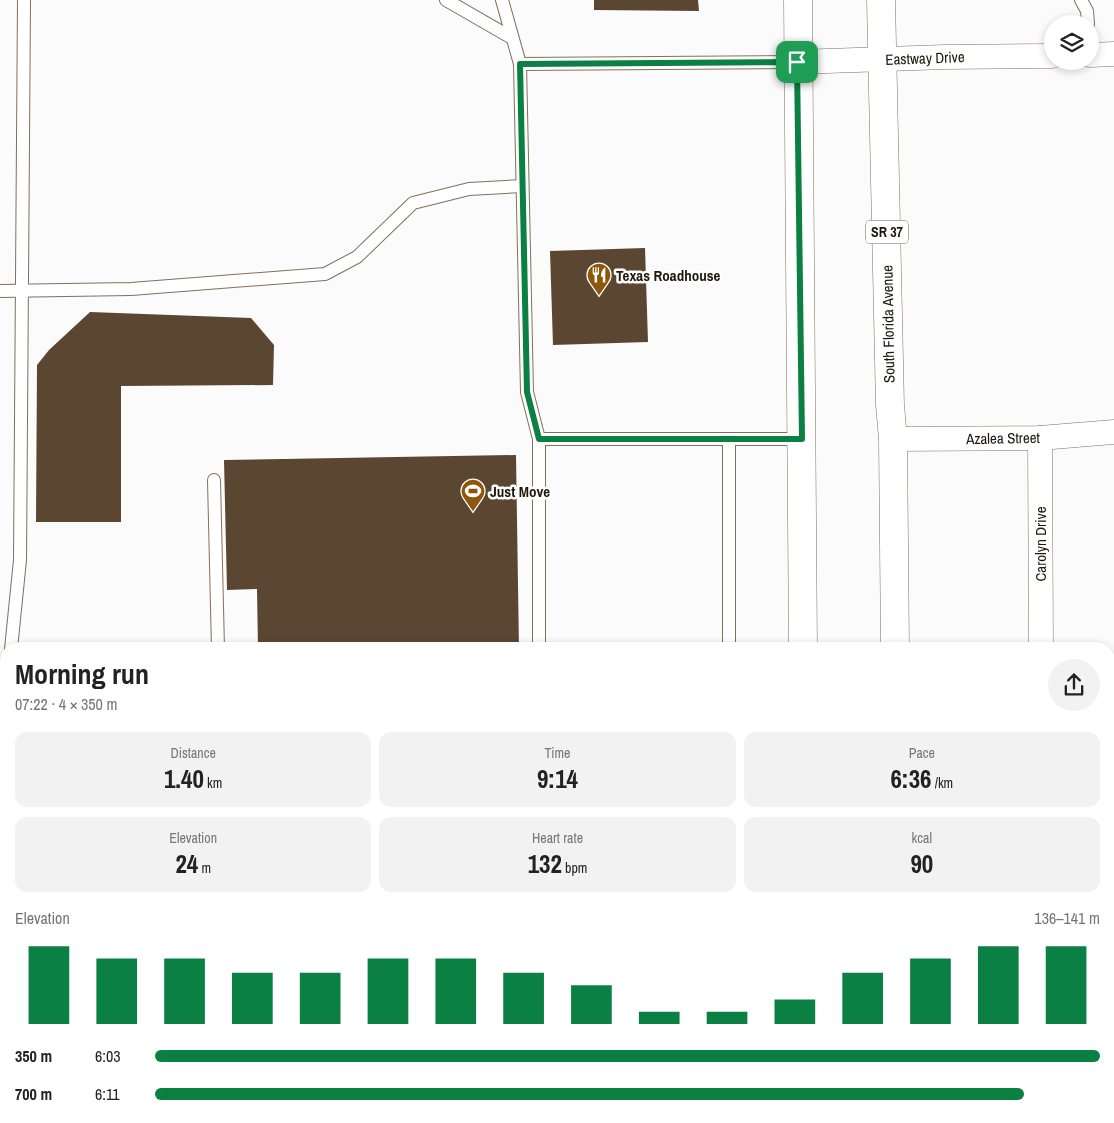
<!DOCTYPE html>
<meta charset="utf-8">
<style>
body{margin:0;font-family:"Archivo Narrow",sans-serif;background:#f2f2f2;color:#222;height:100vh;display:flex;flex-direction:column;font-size:19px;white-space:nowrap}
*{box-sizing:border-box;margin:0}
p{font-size:16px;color:#767676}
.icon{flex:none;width:28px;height:28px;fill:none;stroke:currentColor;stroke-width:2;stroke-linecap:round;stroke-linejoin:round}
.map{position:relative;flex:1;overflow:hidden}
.panel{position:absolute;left:0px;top:642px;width:1115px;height:481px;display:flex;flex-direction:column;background:#fff;border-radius:20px 20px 0 0;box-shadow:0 2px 8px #0003}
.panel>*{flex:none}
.buttons{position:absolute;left:1044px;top:15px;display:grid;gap:10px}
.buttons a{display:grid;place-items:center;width:55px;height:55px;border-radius:50%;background:#fff;box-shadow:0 2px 8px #0003;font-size:25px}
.pin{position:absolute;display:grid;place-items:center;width:42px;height:42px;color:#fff;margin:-21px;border-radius:10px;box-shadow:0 2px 8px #0006}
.round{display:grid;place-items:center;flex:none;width:52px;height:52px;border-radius:26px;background:#f2f2f2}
.summary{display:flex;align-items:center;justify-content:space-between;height:85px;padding:0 15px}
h1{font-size:28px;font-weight:700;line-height:38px}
.stats{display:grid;grid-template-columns:repeat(3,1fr);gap:8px;height:85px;padding:5px 15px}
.stats div{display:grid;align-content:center;border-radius:12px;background:#f2f2f2;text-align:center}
.stats b{font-size:25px;font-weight:700}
.stats small{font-size:14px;font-weight:400}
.stats p{font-size:14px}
.chart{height:140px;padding:10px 15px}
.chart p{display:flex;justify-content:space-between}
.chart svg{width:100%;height:90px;margin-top:5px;stroke:#0b8043;stroke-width:6}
ul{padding:0 15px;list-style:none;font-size:16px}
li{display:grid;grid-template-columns:80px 60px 1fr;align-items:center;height:38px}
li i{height:12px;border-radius:6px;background:#0b8043}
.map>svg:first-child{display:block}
</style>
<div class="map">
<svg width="1114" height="1123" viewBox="0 0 1114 1123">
<rect width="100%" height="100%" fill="#fbfbfb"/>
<path fill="#fcdcbc" d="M1114,854V936L1109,939V855Z"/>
<g fill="#5b4632">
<path d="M594,0H698L699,11L594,10Z"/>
<path d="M645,248L648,342L553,345L550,251Z"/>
<path d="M90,312L251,318L274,345L273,385L121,386V522H36L37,365L49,350Z"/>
<path d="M516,455L519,649H258L257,589L227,590L224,460Z"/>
</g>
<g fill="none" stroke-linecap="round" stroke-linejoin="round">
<defs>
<g id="service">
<path d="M446,0L512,38"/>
<path d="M502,0L520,64L527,392L539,439"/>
<path d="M1081,0L1087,11L1088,24"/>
<path d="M520,64L797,62"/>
<path d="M0,291L131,289L325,274L357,257L413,203L469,189L522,186"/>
<path d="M729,440V649"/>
<path d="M214,480L218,649"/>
<path d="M11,649L20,560L24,0"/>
<path d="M539,649V439H802"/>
<path d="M0,689L6,678"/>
<path d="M0,758L6,759"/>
</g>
<g id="minor">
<path d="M1090,55L1114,54"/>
<path d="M797,62L945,57L1052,56"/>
<path d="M1040,438L1041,649"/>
<path d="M893,439L1040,438L1114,432"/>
<path d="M1109,803L1114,801"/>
</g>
<g id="secondary">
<path d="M0,1062H6"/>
<path d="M724,1118L824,1123"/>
</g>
<g id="primary">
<path d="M798,0L803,649"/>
<path d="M881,0L890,405L893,439L895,649"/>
<path d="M805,1123V1118"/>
<path d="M898,1123V1118"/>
</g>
<path id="motorway" d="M1109,1087H1114"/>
</defs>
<use href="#service" stroke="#846f59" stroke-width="14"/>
<use href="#minor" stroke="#846f59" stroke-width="25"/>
<use href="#secondary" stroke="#846f59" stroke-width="29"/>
<use href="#primary" stroke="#846f59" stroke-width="29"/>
<use href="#motorway" stroke="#846f59" stroke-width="29"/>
<use href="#service" stroke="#fff" stroke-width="12"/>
<use href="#minor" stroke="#fff" stroke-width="24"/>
<use href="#secondary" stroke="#fff" stroke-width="28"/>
<use href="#primary" stroke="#fff" stroke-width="28"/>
<use href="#motorway" stroke="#fff" stroke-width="28"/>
</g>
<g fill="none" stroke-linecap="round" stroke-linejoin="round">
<defs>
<path id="route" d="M797,62L802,439H539L527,392L520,64Z"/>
</defs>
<use href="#route" stroke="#fff" stroke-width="10"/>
<use href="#route" stroke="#0b8043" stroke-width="6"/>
</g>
<defs>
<symbol id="restaurant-pin" viewBox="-11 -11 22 30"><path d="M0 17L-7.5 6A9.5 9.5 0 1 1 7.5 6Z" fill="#8d560b" stroke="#fff"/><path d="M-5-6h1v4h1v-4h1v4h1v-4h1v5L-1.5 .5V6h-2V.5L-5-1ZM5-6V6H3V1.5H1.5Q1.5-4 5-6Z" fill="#fff"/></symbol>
<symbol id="stadium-pin" viewBox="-11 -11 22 30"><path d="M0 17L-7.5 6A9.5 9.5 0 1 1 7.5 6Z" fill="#8d560b" stroke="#fff"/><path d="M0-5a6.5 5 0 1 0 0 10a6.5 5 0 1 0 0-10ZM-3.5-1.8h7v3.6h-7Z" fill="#fff"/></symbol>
</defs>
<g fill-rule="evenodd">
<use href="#restaurant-pin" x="585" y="261" width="28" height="38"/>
<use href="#stadium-pin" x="459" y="477" width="28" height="38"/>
</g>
<g text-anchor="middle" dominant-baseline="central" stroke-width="5" stroke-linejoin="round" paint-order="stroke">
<rect fill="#fff" stroke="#625d56" stroke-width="1" x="866" y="220.5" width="42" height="23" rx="4"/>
<g font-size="14" font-weight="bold" fill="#1f170e">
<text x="887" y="232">SR 37</text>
</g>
<g font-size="15" fill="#1f170e" stroke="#fff">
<text transform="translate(925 58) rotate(-2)">Eastway Drive</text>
<text transform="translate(888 324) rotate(-91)">South Florida Avenue</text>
<text transform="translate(1003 438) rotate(-1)">Azalea Street</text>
<text transform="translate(1040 544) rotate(-90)">Carolyn Drive</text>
</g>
<g font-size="15" font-weight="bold" fill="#1f170e" stroke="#fff" text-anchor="start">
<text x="616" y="275">Texas Roadhouse</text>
<text x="490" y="491">Just Move</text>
</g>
</g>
</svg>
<div class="buttons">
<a><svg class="icon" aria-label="layers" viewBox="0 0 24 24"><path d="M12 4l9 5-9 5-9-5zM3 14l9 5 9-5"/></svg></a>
</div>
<div class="pin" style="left:797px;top:62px;background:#1e9e55"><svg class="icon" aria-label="arrive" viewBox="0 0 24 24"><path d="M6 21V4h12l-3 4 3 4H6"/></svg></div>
<section class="panel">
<div class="summary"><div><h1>Morning run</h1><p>07:22 · 4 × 350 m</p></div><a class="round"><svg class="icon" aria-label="share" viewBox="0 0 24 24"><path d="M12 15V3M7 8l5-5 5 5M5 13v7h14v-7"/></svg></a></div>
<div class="stats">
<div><p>Distance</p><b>1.40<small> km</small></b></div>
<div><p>Time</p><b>9:14</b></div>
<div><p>Pace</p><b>6:36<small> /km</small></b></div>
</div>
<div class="stats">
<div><p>Elevation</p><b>24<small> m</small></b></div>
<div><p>Heart rate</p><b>132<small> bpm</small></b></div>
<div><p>kcal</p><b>90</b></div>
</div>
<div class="chart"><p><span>Elevation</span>136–141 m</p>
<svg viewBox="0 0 160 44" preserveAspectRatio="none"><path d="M5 44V6M15 44V12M25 44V12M35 44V19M45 44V19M55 44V12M65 44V12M75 44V19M85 44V25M95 44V38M105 44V38M115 44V32M125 44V19M135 44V12M145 44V6M155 44V6"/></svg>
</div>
<ul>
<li><b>350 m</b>6:03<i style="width:100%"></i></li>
<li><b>700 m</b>6:11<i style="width:92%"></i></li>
</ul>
</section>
</div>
